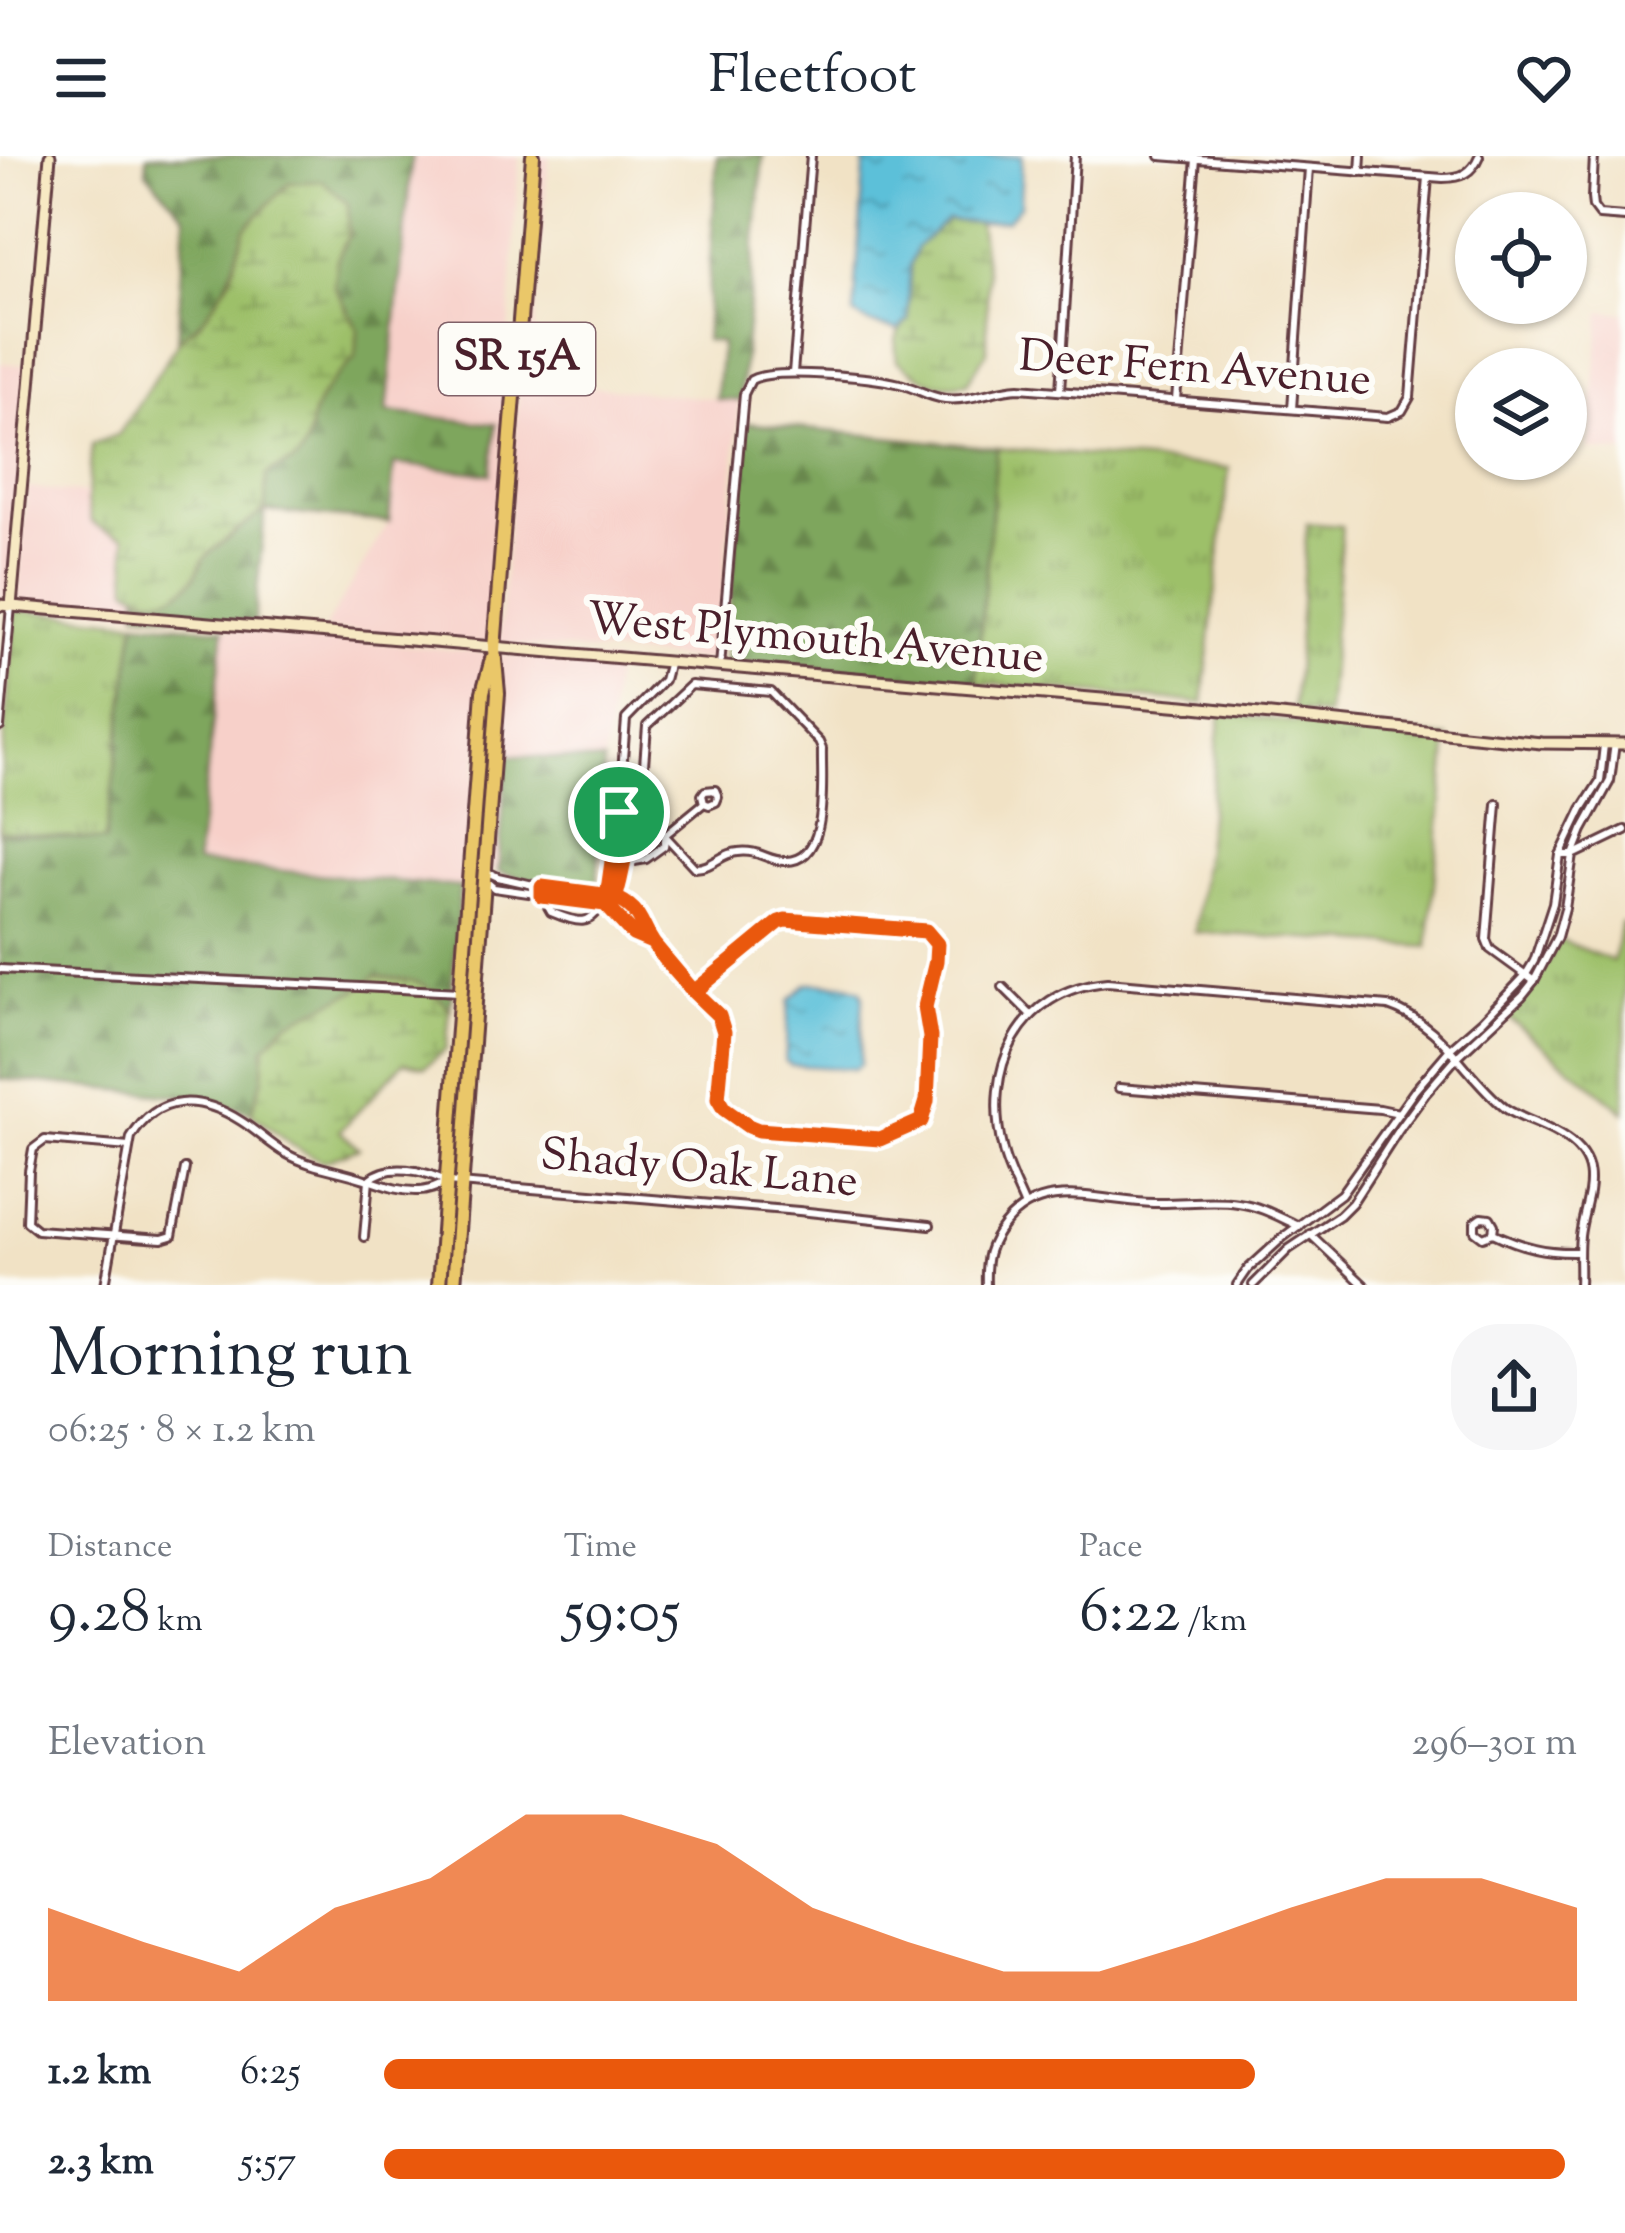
<!DOCTYPE html>
<meta charset="utf-8">
<style>
body{margin:0;font-family:"Sorts Mill Goudy",serif;background:#f6f6f7;color:#1f2937;height:100vh;display:flex;flex-direction:column;font-size:45px;white-space:nowrap}
*{box-sizing:border-box;margin:0}
p{font-size:39px;color:#747a83}
.icon{flex:none;width:66px;height:66px;fill:none;stroke:currentColor;stroke-width:2;stroke-linecap:round;stroke-linejoin:round}
.map{position:relative;height:1129px;overflow:hidden}
.panel{display:flex;flex-direction:column;background:#fff;flex:1}
.panel>*{flex:none}
.controls{position:absolute;left:1455px;top:36px;display:grid;gap:24px}
.controls a{display:grid;place-items:center;width:132px;height:132px;border-radius:50%;background:#fff;box-shadow:0 3px 9px #0004;font-size:60px}
.pin{position:absolute;display:grid;place-items:center;width:102px;height:102px;color:#fff;margin:-51px;border:6px solid #fff;border-radius:50%;box-shadow:0 3px 12px #0007}
.round{display:grid;place-items:center;flex:none;width:126px;height:126px;border-radius:48px;background:#f6f6f7}
.summary{display:flex;align-items:center;justify-content:space-between;height:204px;padding:0 48px}
h1{font-size:66px;font-weight:600;line-height:90px}
.figures{display:grid;grid-template-columns:repeat(3,1fr);gap:18px;height:204px;padding:12px 48px}
.figures div{display:grid;align-content:center}
.figures b{font-size:60px;font-weight:600}
.figures small{font-size:33px;font-weight:400}
.figures p{font-size:33px}
.chart{height:336px;padding:24px 48px}
.chart p{display:flex;justify-content:space-between}
.chart svg{width:100%;height:216px;margin-top:12px;fill:#ea580c;opacity:.7}
ul{padding:0 48px;list-style:none;font-size:39px}
li{display:grid;grid-template-columns:192px 144px 1fr;align-items:center;height:90px}
li i{height:30px;border-radius:15px;background:#ea580c}
header{display:flex;justify-content:space-between;align-items:center;height:156px;padding:0 48px;background:#fff;font-size:54px;font-weight:600}
.map>svg:first-child{display:block}
</style>
<header><svg class="icon" aria-label="menu" viewBox="0 0 24 24"><path d="M4 6h16M4 12h16M4 18h16"/></svg>Fleetfoot<svg class="icon" aria-label="heart" viewBox="0 0 24 24"><path d="M12 20l-8-8c-3-5 5-10 8-4 3-6 11-1 8 4z"/></svg></header>
<div class="map">
<svg width="1625" height="1129" viewBox="0 0 1625 1129">
<defs>
<pattern id="grass-tufts" width="24" height="20" patternUnits="userSpaceOnUse" patternTransform="scale(3)"><rect width="24" height="20" fill="#9dc069"/><path d="M3 7l-1-3M5 7V3M7 7l1-3M15 17l-1-3M17 17v-4M19 17l1-3" fill="none" stroke="#829b57"/></pattern>
<pattern id="forest-firs" width="22" height="20" patternUnits="userSpaceOnUse" patternTransform="scale(3)"><rect width="22" height="20" fill="#7ea65d"/><path d="M5 1l3.5 6h-7zM16 11l3.5 6h-7z" fill="#69874d"/></pattern>
<pattern id="wetland-marsh" width="20" height="14" patternUnits="userSpaceOnUse" patternTransform="scale(3)"><rect width="20" height="14" fill="#9dc069"/><path d="M1 5h8M5 5V1M11 12h8M15 12V8" fill="none" stroke="#829b57"/></pattern>
<pattern id="water-ripples" width="26" height="14" patternUnits="userSpaceOnUse" patternTransform="scale(3)"><rect width="26" height="14" fill="#5bc0d9"/><path d="M2 4q2-2 4 0t4 0M15 11q2-2 4 0t4 0" fill="none" stroke="#4d9bb0"/></pattern>
</defs>
<rect width="100%" height="100%" fill="#fdfcf7"/>
<filter id="ink" filterUnits="userSpaceOnUse"><feTurbulence type="fractalNoise" baseFrequency=".00833" numOctaves="2"/><feDisplacementMap in="SourceGraphic" scale="24" xChannelSelector="R" yChannelSelector="G"/><feConvolveMatrix kernelMatrix="1 2 1 2 8 2 1 2 1" color-interpolation-filters="sRGB"/></filter>
<filter id="wash" filterUnits="userSpaceOnUse"><feTurbulence type="fractalNoise" baseFrequency=".004" numOctaves="4" result="noise"/><feDisplacementMap in="SourceGraphic" scale="48" xChannelSelector="R" yChannelSelector="G"/><feGaussianBlur stdDeviation="2.7" result="paint"/><feColorMatrix in="noise" values="0 0 0 0 0 0 0 0 0 0 0 0 0 0 0 0 0 1.4 0 .05"/><feComposite in="paint" operator="in"/></filter>
<g filter="url(#wash)">
<rect width="100%" height="100%" fill="#f1e2c5"/>
<g fill="#f7d0c9">
<path d="M412,0H519L491,488L324,473L389,366L393,308L491,317L495,268L387,257Z"/>
<path d="M537,0H549L530,225L740,245L717,505L499,488Z"/>
<path d="M1601,155L1625,157V297L1589,294Z"/>
<path d="M0,207L30,210L9,445L0,444Z"/>
<path d="M27,332L88,338L91,366L103,374L125,381L128,431L138,440L137,456L17,445Z"/>
<path d="M224,473L489,497L464,731L196,707Z"/>
<path d="M499,498L616,506L604,606L507,599L498,716L489,712Z"/>
</g>
<g fill="url(#grass-tufts)" stroke="#74704a" stroke-width="3">
<path d="M997,292L1229,312L1203,547L976,527Z"/>
<path d="M1307,367L1342,370L1327,560L1293,556Z"/>
<path d="M15,454L136,465L105,686L0,676V633Z"/>
<path d="M1221,558L1448,582L1428,791L1195,776Z"/>
<path d="M1621,768H1625V956L1506,860C1529,838 1545,813 1559,784L1613,805Z"/>
</g>
<g fill="url(#forest-firs)" stroke="#646244" stroke-width="3">
<path d="M147,0H412L387,256L496,268L491,318L394,308L389,366L265,355L254,467L137,456L138,440L158,443L194,422L204,401L265,354L266,319C275,310 291,311 299,301C309,291 309,269 314,256C323,233 338,218 355,202L358,173L334,130L337,103L349,78L246,73C236,106 227,134 205,161C197,171 185,176 177,187L185,60L146,16Z"/>
<path d="M717,0H763L740,245L716,243L721,187L705,184Z"/>
<path d="M746,267L997,292L976,527L725,505Z"/>
<path d="M136,465L224,473L196,707L460,731L450,854L440,842L357,834L264,892L263,922L251,957L202,942L0,923V676L105,685Z"/>
<path d="M507,599L604,606L597,733L543,727L498,716Z"/>
</g>
<g fill="url(#wetland-marsh)" stroke="#74704a" stroke-width="3">
<path d="M323,25L348,48L349,78L337,103L334,130L358,173L355,202C338,218 323,233 314,256C309,269 309,291 299,301C291,311 276,310 266,319L265,354C250,366 214,390 204,403C200,408 198,415 195,420C179,444 150,449 128,431L125,381L103,374L91,366L87,346L92,288L119,278L181,181L201,166L230,123L245,73L289,27Z"/>
<path d="M947,64L979,67L987,121V196L967,227C933,233 925,224 897,205C894,188 895,176 908,164L910,110L917,90Z"/>
<path d="M375,820C415,825 423,821 450,854L446,893L425,911L404,906L340,975L359,992L325,1005L320,1004L291,989L251,957L263,922L264,892L287,867L357,834Z"/>
</g>
<g fill="url(#water-ripples)" stroke="#527082" stroke-width="3">
<path d="M865,0L960,3L965,0H1022L1020,50L1007,64L979,67L947,64L917,91L910,110L908,164L898,174L871,168L854,158Z"/>
<path d="M807,827L846,828L861,834L863,841L860,909L854,913L791,909L785,905L789,845Z"/>
</g>
</g>
<g filter="url(#ink)">
<g fill="none" stroke-linecap="round" stroke-linejoin="round">
<defs>
<g id="street">
<path d="M1160,0L1443,22C1461,22 1472,17 1479,0"/>
<path d="M1594,0L1592,42L1593,51L1599,59L1625,61"/>
<path d="M1360,16L1361,0"/>
<path d="M793,217L811,0"/>
<path d="M1060,235L1075,0"/>
<path d="M1176,244L1196,3"/>
<path d="M1292,253L1309,12"/>
<path d="M720,510L744,238L751,224C773,211 872,221 900,228C916,232 928,241 945,243C970,246 994,233 1019,232L1388,261L1402,255L1410,241L1428,21"/>
<path d="M691,529L771,536L819,586L822,593C821,624 831,707 784,705C768,705 758,693 738,696C722,697 712,712 695,712L645,658L641,648L647,570Z"/>
<path d="M0,571L11,450"/>
<path d="M1497,648L1486,783L1490,793L1534,825"/>
<path d="M615,693H629L654,679L666,678L704,647L709,649L716,646L718,641L715,634L705,635L702,639L704,647"/>
<path d="M1560,699H1573L1625,674"/>
<path d="M623,707L646,703L664,690L666,678"/>
<path d="M485,715L498,721L542,731L611,740L626,746L643,765L651,786L694,836"/>
<path d="M487,726L494,732L605,748L633,778L651,786"/>
<path d="M542,731V740L551,756C596,775 587,761 617,736C624,712 630,682 621,659"/>
<path d="M611,740L608,734L619,656L626,563L664,524L669,505"/>
<path d="M791,763L926,775L935,783L936,805L925,851L930,881L927,945L921,965L881,983L758,974L748,970L724,953L718,943L724,876L719,860L694,836L779,766Z"/>
<path d="M0,813L460,836"/>
<path d="M1003,831L1031,859"/>
<path d="M1119,932L1380,953L1399,957"/>
<path d="M129,991L45,984L33,993L29,1015L27,1066L37,1074L162,1083L172,1080L185,1012"/>
<path d="M369,1024C389,1006 424,1014 447,1026L799,1055L930,1069"/>
<path d="M1024,1048C1017,1031 1007,1013 1003,995C982,914 1018,834 1107,826L1388,850C1444,869 1463,918 1505,952C1524,965 1547,969 1566,983C1607,1011 1584,1044 1580,1080C1578,1097 1580,1113 1579,1129"/>
<path d="M1493,1077L1494,1069L1490,1062L1482,1061L1475,1066V1075L1483,1081L1493,1077C1522,1091 1546,1097 1579,1096"/>
<path d="M1310,1078L1364,1129"/>
<path d="M364,1081L369,1024"/>
<path d="M105,1129L131,982C158,937 200,939 241,965C257,975 271,989 287,998C312,1012 339,1014 365,1023C383,1029 400,1036 419,1035C429,1035 436,1031 445,1027"/>
<path d="M986,1129C985,1103 988,1089 1004,1069C1042,1020 1101,1046 1153,1047C1181,1048 1210,1043 1238,1047C1260,1050 1279,1061 1299,1070"/>
<path d="M1237,1129L1248,1113L1282,1082L1341,1038L1415,934L1451,892L1483,864L1525,820L1534,805L1553,747L1560,699L1582,653L1600,625L1604,589"/>
<path d="M1253,1129L1289,1093L1340,1059L1352,1047L1399,974L1426,937L1458,900L1522,840L1534,825L1557,781L1565,752L1573,699L1583,674L1610,625L1615,587"/>
</g>
<g id="secondary">
<path d="M0,449L1184,550L1541,587L1625,588"/>
<path d="M11,450L50,0"/>
</g>
<g id="highway">
<path d="M439,1129L483,536L492,503"/>
<path d="M454,1129L498,537L494,493L533,0"/>
</g>
</defs>
<use href="#street" stroke="#633c42" stroke-width="12"/>
<use href="#secondary" stroke="#633c42" stroke-width="15"/>
<use href="#highway" stroke="#633c42" stroke-width="18"/>
<use href="#street" stroke="#fff" stroke-width="6"/>
<use href="#secondary" stroke="#f7e9c3" stroke-width="9"/>
<use href="#highway" stroke="#eac769" stroke-width="12"/>
</g>
</g>
<g fill="none" stroke-linecap="round" stroke-linejoin="round" filter="url(#ink)">
<defs>
<path id="route" d="M619,656L608,734L611,740L542,731V740L605,748L633,778L652,786L694,836L719,860L724,876L718,943L724,953L748,970L758,974L880,983L921,965L927,945L930,881L925,851L936,805L937,788L926,775L785,764L779,766L694,836C681,821 667,806 655,790C638,767 644,753 611,740L617,736C624,710 630,681 619,656"/>
</defs>
<use href="#route" stroke="#fff" stroke-width="24"/>
<use href="#route" stroke="#ea580c" stroke-width="15"/>
</g>
<g text-anchor="middle" dominant-baseline="central" stroke-width="12" stroke-linejoin="round" paint-order="stroke">
<rect fill="#fdfcf7" stroke="#806168" stroke-width="3" x="439" y="167" width="156" height="72" rx="9"/>
<g font-size="42" font-weight="bold" fill="#4a1f2b">
<text x="517" y="203">SR 15A</text>
</g>
<g font-size="45" fill="#4a1f2b" stroke="#fdfcf7">
<text transform="translate(1195 215) rotate(4)">Deer Fern Avenue</text>
<text transform="translate(815 485) rotate(5)">West Plymouth Avenue</text>
<text transform="translate(699 1015) rotate(5)">Shady Oak Lane</text>
</g>
</g>
</svg>
<div class="controls">
<a><svg class="icon" aria-label="locate" viewBox="0 0 24 24"><circle cx="12" cy="12" r="6"/><path d="M12 2v4M12 18v4M2 12h4M18 12h4"/></svg></a>
<a><svg class="icon" aria-label="layers" viewBox="0 0 24 24"><path d="M12 4l9 5-9 5-9-5zM3 14l9 5 9-5"/></svg></a>
</div>
<div class="pin" style="left:619px;top:656px;background:#1e9e55"><svg class="icon" aria-label="arrive" viewBox="0 0 24 24"><path d="M6 21V4h12l-3 4 3 4H6"/></svg></div>
</div>
<section class="panel">
<div class="summary"><div><h1>Morning run</h1><p>06:25 · 8 × 1.2 km</p></div><a class="round"><svg class="icon" aria-label="share" viewBox="0 0 24 24"><path d="M12 15V3M7 8l5-5 5 5M5 13v7h14v-7"/></svg></a></div>
<div class="figures">
<div><p>Distance</p><b>9.28<small> km</small></b></div>
<div><p>Time</p><b>59:05</b></div>
<div><p>Pace</p><b>6:22<small> /km</small></b></div>
</div>
<div class="chart"><p><span>Elevation</span>296–301 m</p>
<svg viewBox="0 0 160 44" preserveAspectRatio="none"><path d="M0 44V25L10 32L20 38L30 25L40 19L50 6L60 6L70 12L80 25L90 32L100 38L110 38L120 32L130 25L140 19L150 19L160 25V44z"/></svg>
</div>
<ul>
<li><b>1.2 km</b>6:25<i style="width:73%"></i></li>
<li><b>2.3 km</b>5:57<i style="width:99%"></i></li>
</ul>
</section>
